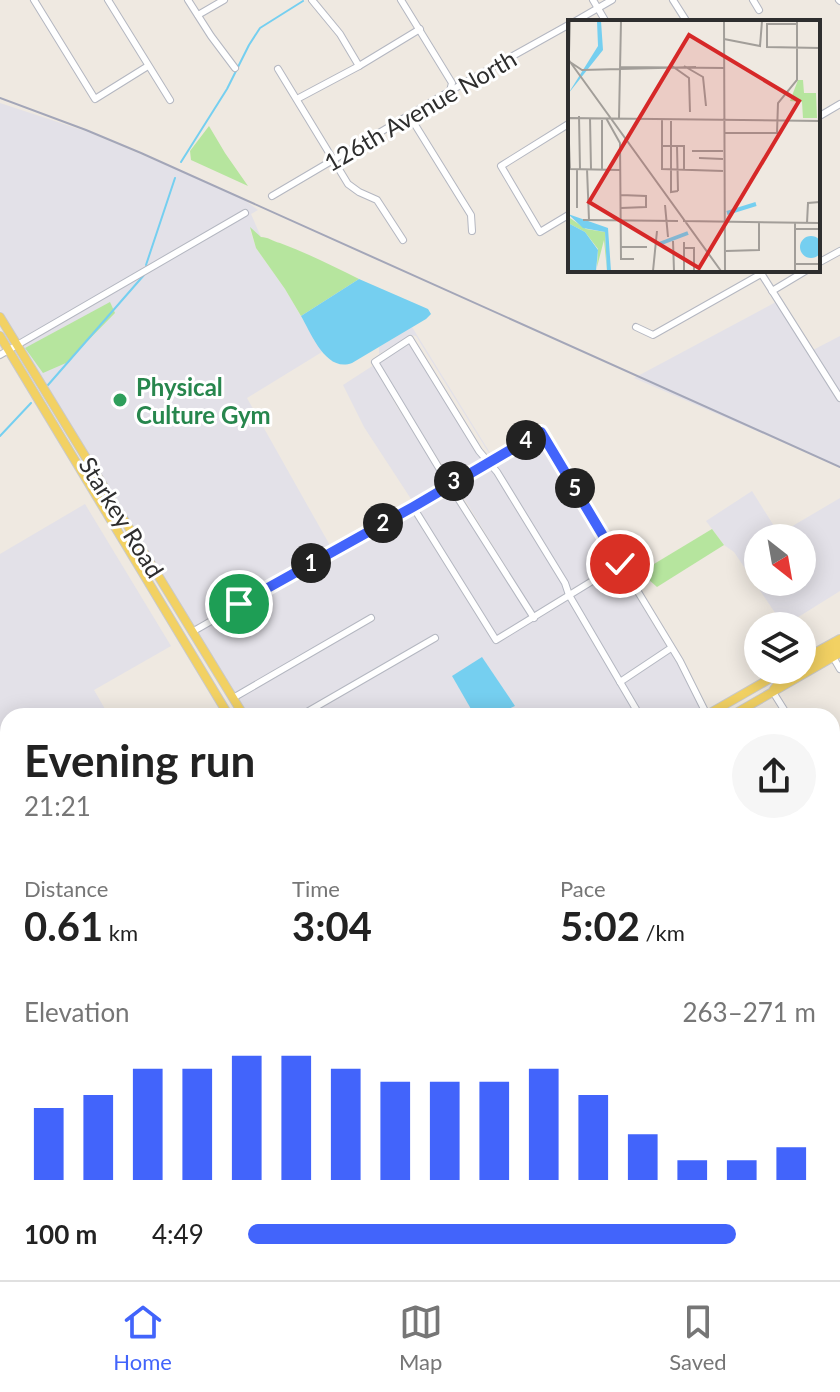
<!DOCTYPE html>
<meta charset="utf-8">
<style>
body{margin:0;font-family:Lato,sans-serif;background:#f6f6f6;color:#222;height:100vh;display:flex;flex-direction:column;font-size:30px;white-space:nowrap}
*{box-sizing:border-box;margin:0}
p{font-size:26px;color:#767676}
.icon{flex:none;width:44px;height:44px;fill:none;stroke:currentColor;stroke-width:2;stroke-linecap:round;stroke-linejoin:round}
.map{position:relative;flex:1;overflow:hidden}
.details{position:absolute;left:0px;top:708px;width:840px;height:572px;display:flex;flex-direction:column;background:#fff;border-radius:24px 24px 0 0;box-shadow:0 4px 20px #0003}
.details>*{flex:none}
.needle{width:52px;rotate:149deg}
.controls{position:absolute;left:744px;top:524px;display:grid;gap:16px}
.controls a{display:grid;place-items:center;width:72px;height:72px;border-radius:50%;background:#fff;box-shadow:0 4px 20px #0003;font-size:40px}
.pin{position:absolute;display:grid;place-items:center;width:68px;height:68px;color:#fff;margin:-34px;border:4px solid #fff;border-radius:50%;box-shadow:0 2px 8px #0007}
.km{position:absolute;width:40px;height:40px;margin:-20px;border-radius:50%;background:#222;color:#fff;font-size:22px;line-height:40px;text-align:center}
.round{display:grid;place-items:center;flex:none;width:84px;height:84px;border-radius:42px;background:#f6f6f6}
.overview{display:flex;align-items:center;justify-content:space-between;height:136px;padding:0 24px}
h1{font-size:44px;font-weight:700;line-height:60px}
.stats{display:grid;grid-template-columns:repeat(3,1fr);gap:12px;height:136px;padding:8px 24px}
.stats div{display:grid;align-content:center}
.stats b{font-size:40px;font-weight:700}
.stats small{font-size:22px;font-weight:400}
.stats p{font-size:22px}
.chart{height:224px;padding:16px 24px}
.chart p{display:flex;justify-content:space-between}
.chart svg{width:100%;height:144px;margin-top:8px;stroke:#4264fb;stroke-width:6}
ul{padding:0 24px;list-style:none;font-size:26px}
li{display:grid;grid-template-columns:128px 96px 1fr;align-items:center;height:60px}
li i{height:20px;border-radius:10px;background:#4264fb}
.tabs{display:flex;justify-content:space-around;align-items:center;height:112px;border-top:2px solid #e0e0e0;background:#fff;font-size:22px;color:#767676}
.tabs a{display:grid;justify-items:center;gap:4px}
.tabs .active{color:#4264fb}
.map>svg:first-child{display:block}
</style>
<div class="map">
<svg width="840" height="1280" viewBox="0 0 840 1280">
<rect width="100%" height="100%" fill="#efe9e1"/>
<g fill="#e3e1e8" fill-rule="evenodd">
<path d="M0,103L88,132L239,196L258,210L251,214L261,237L250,229L256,248L285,289L322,352L247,398L332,549L294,568L193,627L21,347L249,214L245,209L18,341L0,311Z"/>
<path d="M776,302L840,403V467L634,378Z"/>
<path d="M412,327L492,456L530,435L492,458L416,336L411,335L379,354V347Z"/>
<path d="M840,336V393L813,350Z"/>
<path d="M412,342L487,461L453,481L402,404L379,362Z"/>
<path d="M374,365L397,407L448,484L413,502L364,427L343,385Z"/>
<path d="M540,436L616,562L570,590L568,582L495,464Z"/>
<path d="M491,467L563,584L565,593L535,614L457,487Z"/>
<path d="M452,489L530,617L497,636L417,508Z"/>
<path d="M752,491L779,534L840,498V591L784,626L734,552L724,545L706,521ZM758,538H802V582H758Z"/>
<path d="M85,504L171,646L94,690L109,716H8V749L0,756V554Z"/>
<path d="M412,511L494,641L498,642L568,599L637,716H494L514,706L452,676L475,716H307L438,640L435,634L294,716H247L237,699L375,620L372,615L233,694L196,633L297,574Z"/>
<path d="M619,568L667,647L621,678L573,596Z"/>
<path d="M671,652L701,709L690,716H644L624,683Z"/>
<path d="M0,794L8,801V1003L0,993Z"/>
<path d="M832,804L840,817V1026L832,1031Z"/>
<path d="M0,1002L8,1012V1110L0,1115Z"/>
<path d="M840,1034V1258L832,1260V1039Z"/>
<path d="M0,1157L8,1171V1269L0,1273Z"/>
<path d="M832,1264L840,1266V1280H587L582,1272H832Z"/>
<path d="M200,1272H278L283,1280H188Z"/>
<path d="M368,1272H441L447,1280H373Z"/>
</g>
<g fill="#b6e59e">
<path d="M209,126L225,153L248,186L191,160L190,151Z"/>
<path d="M250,227L261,237C268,237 272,241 280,243C307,253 333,266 359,279L301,316L285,289L256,248Z"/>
<path d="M110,302L115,313L66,363L43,373L25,348Z"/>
<path d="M712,529L724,545L657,587L648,579L645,573L649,567Z"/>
<path d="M8,749V801L0,793V756Z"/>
<path d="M8,1269V1272H66L71,1280H0V1273Z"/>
<path d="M278,1272H368L373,1280H283Z"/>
</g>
<g fill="#75cff0">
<path d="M359,279L428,309L431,314L426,319L352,363C326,373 311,333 301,316Z"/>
<path d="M482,657L515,706L494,716H475L452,676Z"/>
</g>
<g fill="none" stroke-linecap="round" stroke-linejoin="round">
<g stroke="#75cff0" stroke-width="2">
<path d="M181,162L227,89L249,45L260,28L303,1"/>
<path d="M146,265L175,178"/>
<path d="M48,385L144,275"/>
<path d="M0,436L31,403"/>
</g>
<defs>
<g id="minor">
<path d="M34,0L95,99L148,66"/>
<path d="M108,0L170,100"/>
<path d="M188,0L211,36L235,68"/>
<path d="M312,0L340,34L359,66"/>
<path d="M401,0L452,83L450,91"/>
<path d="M593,0L606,22"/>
<path d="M673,0L687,22"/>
<path d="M753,0L759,10"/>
<path d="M839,0L840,1"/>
<path d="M198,15L224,0"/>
<path d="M574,22L612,0"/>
<path d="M278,69L348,184L359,192L377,200L403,240"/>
<path d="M297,99L359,66L420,29"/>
<path d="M409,115L471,215L472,231"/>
<path d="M818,117L840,104"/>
<path d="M570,123L501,166L540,232L570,214"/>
<path d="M272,196L450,91L570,24"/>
<path d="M818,263L840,251"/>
<path d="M759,270L840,398"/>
<path d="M772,291L807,270"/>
<path d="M636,327L653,335L761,274"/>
<path d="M0,355L245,213"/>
<path d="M413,507L496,640L620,564"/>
<path d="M534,618L442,473L375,362L410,339L479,451L497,472L565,583L569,595L640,716"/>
<path d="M192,632L541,432L680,661L707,715"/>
<path d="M833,657L840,669"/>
<path d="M620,682L671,648"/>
<path d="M773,692L788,716"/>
<path d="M233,698L371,618"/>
<path d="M300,716L435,638"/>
<path d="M832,793L840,807"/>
<path d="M832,1035L840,1030"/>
<path d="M87,1280L92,1272"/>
<path d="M98,1280L102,1272"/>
</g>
<g id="major">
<path d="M0,317L244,716"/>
<path d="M0,336L229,716"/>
<path d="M802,660L840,639"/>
<path d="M802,667L840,645"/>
<path d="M774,689L782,679L798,670"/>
<path d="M705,716L785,670"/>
<path d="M731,716L840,653"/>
<path d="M0,1127L8,1122"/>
<path d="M0,1141L8,1137"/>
<path d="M565,1272L570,1280"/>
<path d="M577,1272L582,1280"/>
</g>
</defs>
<use href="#minor" stroke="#b4b7c1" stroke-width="8"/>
<use href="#major" stroke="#c9c9c9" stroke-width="10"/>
<use href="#minor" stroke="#fff" stroke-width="6"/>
<use href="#major" stroke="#f2d163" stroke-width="8"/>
<g stroke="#a3a6b8" stroke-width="2">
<path d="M0,98L86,130L141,153L840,467"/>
<path d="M832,1016L840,1017"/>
<path d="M832,1044L840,1039"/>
</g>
</g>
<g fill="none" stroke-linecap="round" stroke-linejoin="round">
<defs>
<path id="route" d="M239,604L413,507L541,432L620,564"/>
</defs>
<use href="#route" stroke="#fff" stroke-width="16"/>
<use href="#route" stroke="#4264fb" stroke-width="10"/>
</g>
<circle fill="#2e9e5b" stroke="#fff" stroke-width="3" cx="120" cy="400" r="8"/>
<g text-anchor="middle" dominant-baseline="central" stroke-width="6" stroke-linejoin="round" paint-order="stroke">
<g font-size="24" fill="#2e2e2e" stroke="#fff">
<text transform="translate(420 110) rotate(-30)">126th Avenue North</text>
<text transform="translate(122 517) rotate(58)">Starkey Road</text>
</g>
<g font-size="24" font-weight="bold" fill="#27864d" stroke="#fff" text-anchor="start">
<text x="136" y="386">Physical<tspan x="136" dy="28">Culture Gym</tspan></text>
</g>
</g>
<g transform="translate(568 20)">
<rect width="252" height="252" fill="#efe9e1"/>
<path d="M230,60H235L236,73H248L249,98H235L234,82L222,81ZM2,198L18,209L37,212L39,251L36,220L29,247L30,229L17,212L0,203Z" fill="#b6e59e"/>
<path d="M29,1H33L35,30L0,74L30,26ZM0,194L40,208L43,251H39L37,212L15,208ZM0,203L17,212L30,230L28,251H0ZM232 227a11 11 0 1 1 22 0a11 11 0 1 1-22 0Z" fill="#75cff0"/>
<path fill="none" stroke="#75cff0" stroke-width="4" d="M159,193L188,184M91,224L120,213"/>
<path fill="none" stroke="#a29e99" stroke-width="2" d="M156,1L157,251M229,4H199V27L252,28M156,19L192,26L194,1M1,33L2,1M0,39L153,251M2,42L14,50L128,47M104,46L121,58L122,92M116,46L135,57L138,86M52,47L157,48M11,96L12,149M0,98L2,149L52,150M0,98L252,101M22,98L23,149M38,98L52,123L53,239H66M51,98L53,1M94,99V149L155,151M34,100V149M103,101V172L110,171M157,113H209L210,83L229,60V1M94,126H116V150M109,126L110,171M124,131H155M131,138L155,139M9,149V188M19,149L21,200M97,185L100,217M53,188L78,187V176L53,175M15,200L110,201M115,201L252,203M227,203V251M239,203L240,183L252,182M227,209H252M105,221L106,251M116,222V251M53,227H79M116,228H126V251M158,231L191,230V202M227,244H252M85,251L89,211"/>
<path fill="#d62828" fill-opacity="0.15" stroke="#d62828" stroke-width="4" d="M121,15L231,81L131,248L21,182Z"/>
<rect width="252" height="252" fill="none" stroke="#2e2e2e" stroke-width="4"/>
</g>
</svg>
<div class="controls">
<a><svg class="needle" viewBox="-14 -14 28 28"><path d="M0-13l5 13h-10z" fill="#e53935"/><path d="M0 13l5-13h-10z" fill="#767676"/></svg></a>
<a><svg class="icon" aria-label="layers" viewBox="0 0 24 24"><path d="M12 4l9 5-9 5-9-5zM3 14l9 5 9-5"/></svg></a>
</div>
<div class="pin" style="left:239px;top:604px;background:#1e9e55"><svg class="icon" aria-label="arrive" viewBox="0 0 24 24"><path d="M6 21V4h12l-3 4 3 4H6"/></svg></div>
<div class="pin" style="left:620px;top:564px;background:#d93025"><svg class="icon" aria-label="check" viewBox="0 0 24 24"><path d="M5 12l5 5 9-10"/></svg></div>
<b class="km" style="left:311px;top:563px">1</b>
<b class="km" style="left:383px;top:523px">2</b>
<b class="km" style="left:454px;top:481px">3</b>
<b class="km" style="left:526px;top:440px">4</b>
<b class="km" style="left:575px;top:488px">5</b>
<section class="details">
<div class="overview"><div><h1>Evening run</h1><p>21:21</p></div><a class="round"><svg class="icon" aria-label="share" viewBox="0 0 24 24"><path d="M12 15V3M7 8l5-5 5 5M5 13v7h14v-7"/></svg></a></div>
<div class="stats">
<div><p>Distance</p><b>0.61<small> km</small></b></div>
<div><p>Time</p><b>3:04</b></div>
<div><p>Pace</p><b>5:02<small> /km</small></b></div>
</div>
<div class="chart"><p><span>Elevation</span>263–271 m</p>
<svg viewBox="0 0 160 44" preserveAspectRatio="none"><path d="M5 44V22M15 44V18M25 44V10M35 44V10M45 44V6M55 44V6M65 44V10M75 44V14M85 44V14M95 44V14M105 44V10M115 44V18M125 44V30M135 44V38M145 44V38M155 44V34"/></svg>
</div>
<ul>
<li><b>100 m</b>4:49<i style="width:86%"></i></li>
</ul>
</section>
</div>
<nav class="tabs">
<a class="active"><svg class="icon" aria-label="home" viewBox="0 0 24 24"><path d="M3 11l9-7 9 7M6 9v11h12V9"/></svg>Home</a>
<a><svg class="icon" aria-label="map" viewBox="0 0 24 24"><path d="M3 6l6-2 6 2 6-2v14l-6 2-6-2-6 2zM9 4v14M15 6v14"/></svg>Map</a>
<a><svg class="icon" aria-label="saved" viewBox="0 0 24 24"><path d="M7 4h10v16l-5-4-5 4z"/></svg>Saved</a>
</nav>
